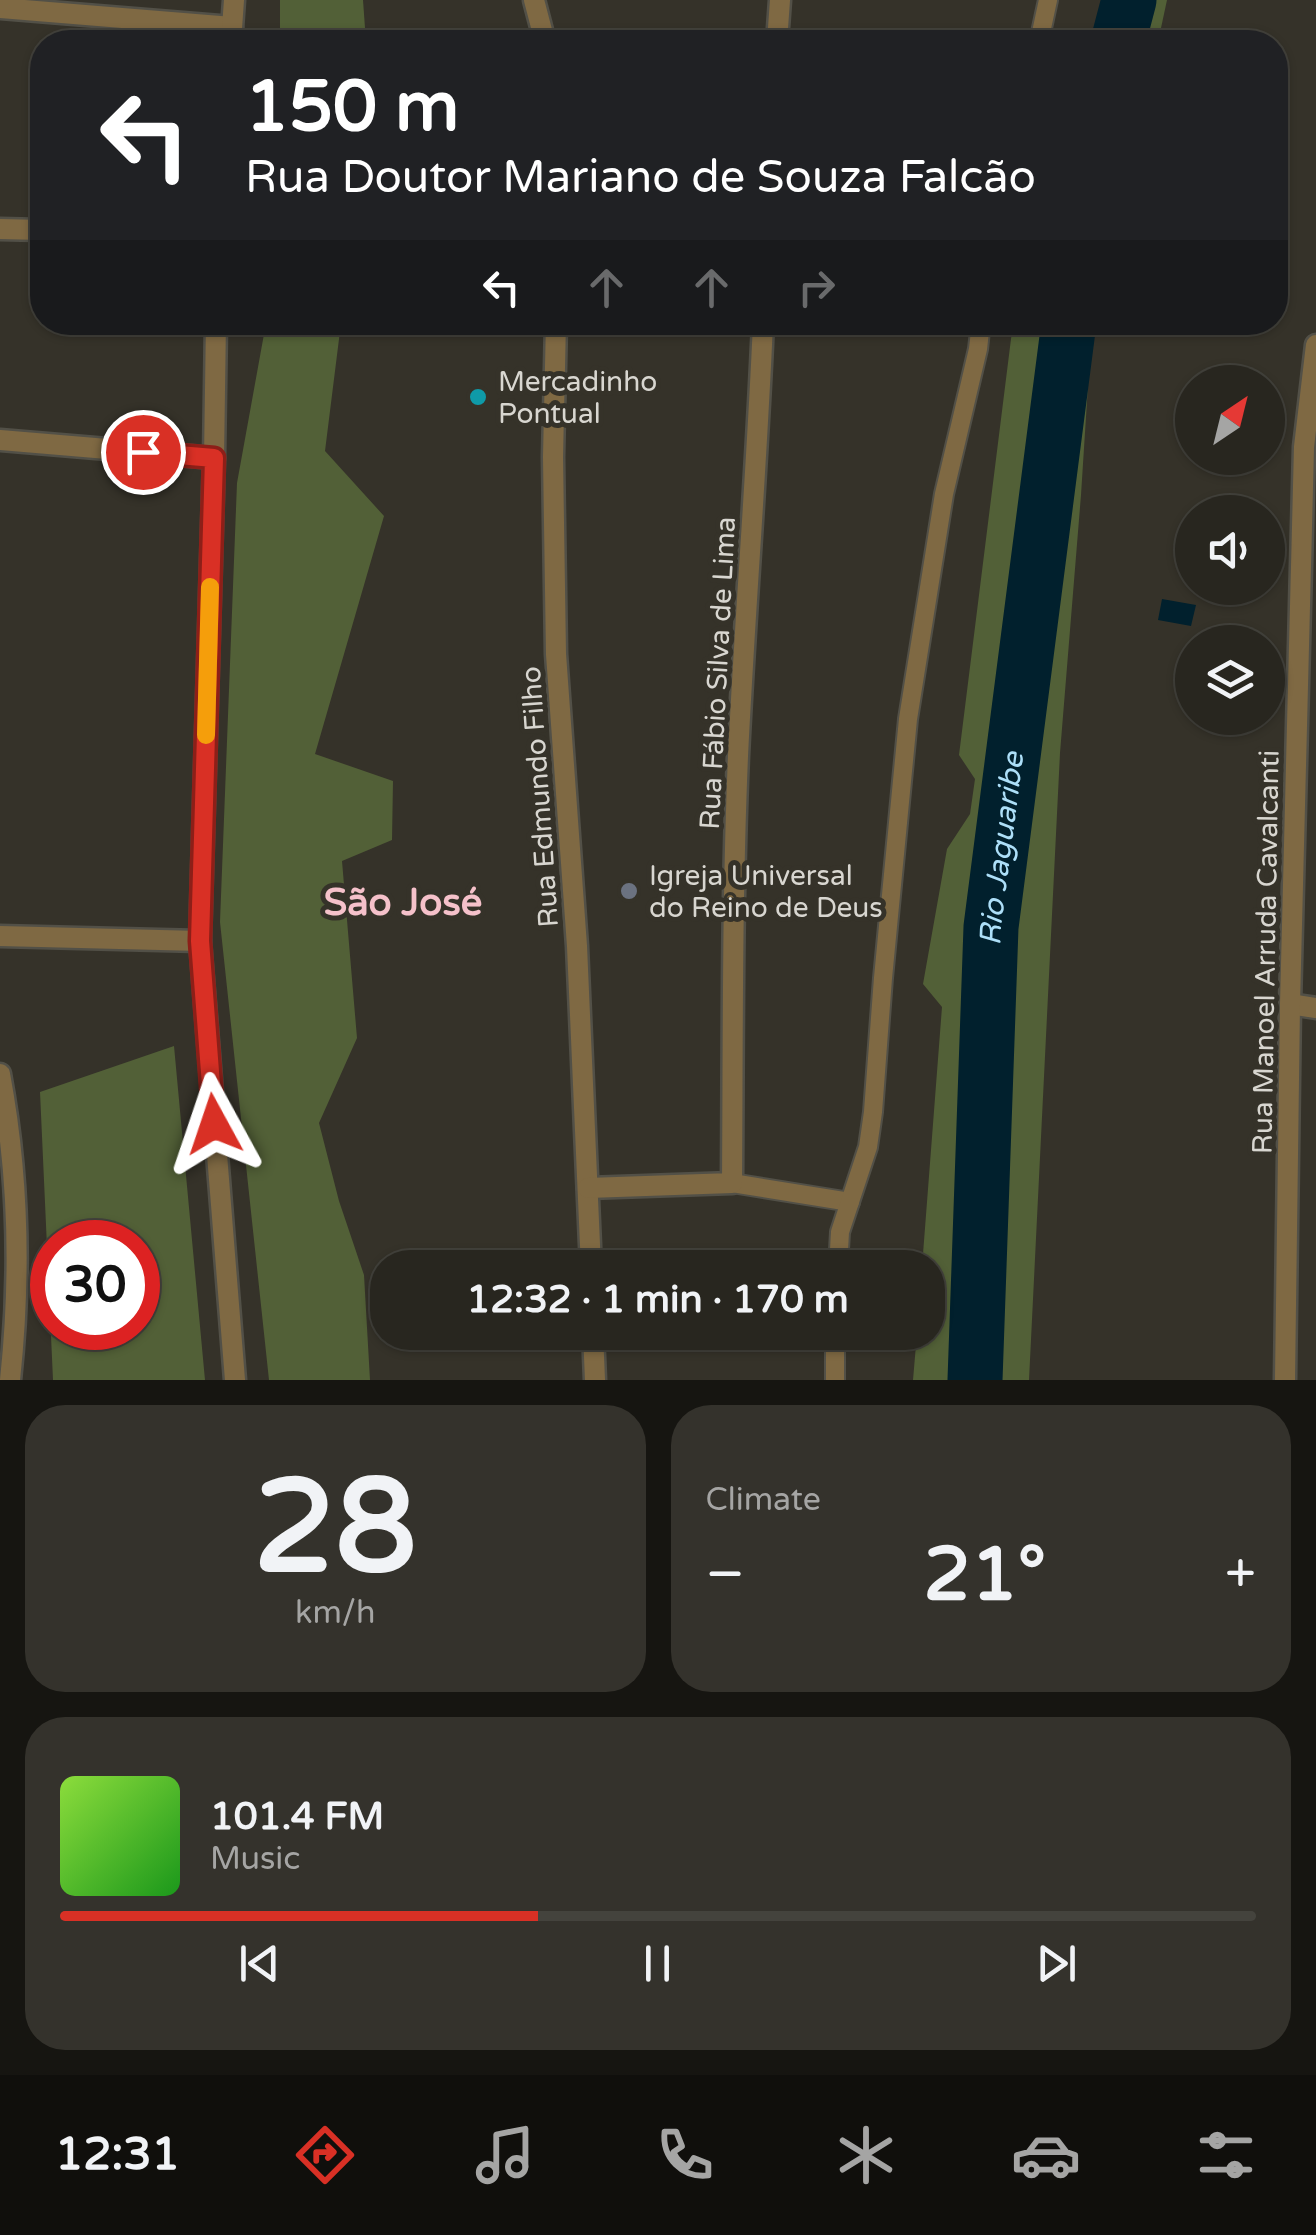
<!DOCTYPE html>
<html lang="en">
<head>
<meta charset="utf-8">
<style>
  :root { --surface:#28261f; --page:#34322c; --text:#f1f3f6; --muted:#a5a5a4; --line:#44433d; --accent:#d93025 }
  body { margin:0; font-family:"Varela Round",sans-serif; background:var(--page); color:var(--text); height:100vh; display:flex; flex-direction:column; font-size:38px; white-space:nowrap }
  * { box-sizing:border-box; margin:0 }
  p { font-size:32px; color:var(--muted) }
  .icon { flex:none; width:55px; height:55px; fill:none; stroke:currentColor; stroke-width:2; stroke-linecap:round; stroke-linejoin:round }
  .map { position:relative; height:1380px; overflow:hidden }
  .details { display:flex; flex-direction:column; gap:25px; padding:25px; background:#161511; flex:1 }
  .details>* { flex:none }
  .top-card { position:absolute; left:30px; top:30px; width:1258px; height:305px; border-radius:40px; box-shadow:0 2px 8px #0004,0 0 0 2px var(--line); background:#202124; color:#fff; overflow:hidden }
  .needle { width:65px; rotate:35deg }
  .controls { position:absolute; left:1175px; top:365px; display:grid; gap:20px }
  .controls a { display:grid; place-items:center; width:110px; height:110px; border-radius:50%; background:var(--surface); box-shadow:0 2px 8px #0004,0 0 0 2px var(--line); font-size:50px }
  .speed { position:absolute; left:30px; top:1220px; display:flex; gap:20px; font-size:50px; font-weight:700; text-align:center }
  .speed>* { display:grid; place-content:center; width:130px; height:130px; border-radius:50%; background:var(--surface); box-shadow:0 2px 8px #0004,0 0 0 2px var(--line); line-height:1 }
  .speed .limit { border:15px solid #d22; background:#fff; color:#111 }
  .pin { position:absolute; display:grid; place-items:center; width:85px; height:85px; color:#fff; margin:-42px; border:5px solid #fff; border-radius:50%; box-shadow:0 2px 10px #0007 }
  .me { position:absolute; width:110px; margin:-55px; rotate:355deg; stroke-linejoin:round; filter:drop-shadow(0 0 8px #0008) }
  .turn { display:flex; align-items:center; gap:35px; height:210px; padding:0 50px; font-size:45px }
  .turn .icon { width:130px; height:130px; stroke-width:2.5 }
  .turn b { display:block; font-size:70px; line-height:85px }
  .lanes { display:flex; align-items:center; height:95px; padding:0 50px; background:#0003; justify-content:center; gap:50px; direction:ltr }
  .lanes .off { opacity:.35 }
  .big { font-size:75px; font-weight:800; line-height:1.1 }
  .details .tile { flex:1; display:flex; flex-direction:column; justify-content:center; gap:15px; min-width:0; padding:0 35px; border-radius:40px; background:var(--page) }
  .details .dial { align-items:center; gap:0 }
  .dial b { font-size:130px; line-height:1 }
  .song { display:flex; align-items:center; gap:30px }
  .cover { width:120px; height:120px; border-radius:15px; background:linear-gradient(135deg,hsl(90 70% 55%),hsl(120 70% 35%)) }
  .played { height:10px; border-radius:5px; background:linear-gradient(90deg,var(--accent) 40%,var(--line) 40%) }
  .keys { display:flex; justify-content:space-around; direction:ltr }
  .heat { display:flex; justify-content:space-between; align-items:center; font-size:55px; direction:ltr }
  .details .tiles { flex:1; display:grid; gap:25px; grid-template-columns:1fr 1fr }
  .tile:last-child { grid-column:span 2 }
  .trip { position:absolute; left:370px; top:1250px; width:575px; height:100px; border-radius:40px; background:var(--surface); box-shadow:0 2px 8px #0004,0 0 0 2px var(--line); font-weight:800; line-height:100px; text-align:center }
  .menu { display:flex; height:160px; justify-content:space-around; align-items:center; background:#100f0c; color:var(--muted) }
  .menu .icon { width:70px; height:70px }
  .menu .selected { color:var(--accent) }
  .menu b { font-size:45px; color:var(--text) }
  .map>svg:first-child { display:block }
</style>
</head>
<body>
<div class="map">
<svg width="1316" height="1380" viewBox="0 0 1316 1380">
  <rect width="100%" height="100%" fill="#353229"/>
  <!-- green -->
  <g fill="#526037" fill-rule="evenodd">
    <path d="M 280,0 L 363,0 L 366,42 L 280,42 Z"/>
    <path d="M 1104,0 L 1167,0 L 1158,42 L 1094,42 Z"/>
    <path d="M 266,323 L 341,323 L 325,451 L 384,516 L 315,754 L 393,781 L 392,840 L 342,861 L 357,1038 L 319,1123 L 339,1201 L 364,1275 L 370,1380 L 269,1380 L 220,922 L 237,483 Z"/>
    <path d="M 1013,323 L 1092,323 L 1081,495 L 1060,753 L 1029,1380 L 913,1380 L 917,1333 L 928,1332 L 928,1268 L 922,1267 L 942,1007 L 923,984 L 947,849 L 970,814 L 975,779 L 959,755 Z"/>
    <path d="M 174,1046 L 205,1380 L 53,1380 L 40,1092 ZM 138,1242 L 138,1328 L 52,1328 L 52,1242 Z"/>
  </g>
  <!-- water -->
  <path fill="#01202d" d="M 1162,599 L 1196,605 L 1191,626 L 1158,620 Z"/>
  <g fill="none" stroke-linecap="round" stroke-linejoin="round">
    <!-- river -->
    <g stroke="#01202d" stroke-width="55">
      <path d="M 1118,42 L 1129,0"/>
      <path id="s1" d="M 975,1380 L 991,927 L 1069,322"/>
    </g>
    <defs>
      <g id="lane">
        <path d="M 1039,42 L 1048,0"/>
        <path d="M 732,1183 L 850,1202"/>
        <path d="M 838,1268 L 840,1232 L 868,1147 L 873,1112 L 883,978 L 908,719 L 944,494 L 978,349 L 981,322"/>
        <path d="M 835,1332 L 835,1380"/>
      </g>
      <g id="street">
        <path d="M 534,0 L 545,42"/>
        <path d="M 0,8 L 232,27"/>
        <path d="M 231,42 L 234,0"/>
        <path d="M 777,42 L 780,0"/>
        <path d="M 0,229 L 42,230"/>
        <path d="M 216,322 L 214,458 L 200,941 L 235,1380"/>
        <path d="M 556,322 L 553,457 L 556,654 L 577,946 L 591,1268"/>
        <path d="M 0,440 L 214,458"/>
        <path d="M 0,936 L 200,941"/>
        <path d="M 1290,1004 L 1316,1008"/>
        <path d="M 0,1074 C 19,1176 21,1277 10,1380"/>
        <path d="M 588,1188 L 732,1183 C 733,1041 732,898 738,756 C 745,611 757,467 763,322"/>
        <path d="M 593,1332 L 595,1380"/>
        <path d="M 1285,1380 L 1290,1004 L 1304,447 L 1316,345"/>
      </g>
    </defs>
    <!-- lane casing -->
    <use href="#lane" stroke="#525047" stroke-width="22"/>
    <!-- street casing -->
    <use href="#street" stroke="#525047" stroke-width="25"/>
    <!-- lane -->
    <use href="#lane" stroke="#7f6943" stroke-width="18"/>
    <!-- street -->
    <use href="#street" stroke="#7f6943" stroke-width="20"/>
  </g>
  <g fill="none" stroke-linecap="round" stroke-linejoin="round">
    <defs>
      <path id="route" d="M 143,452 L 214,458 L 200,941 L 214,1124"/>
    </defs>
    <!-- route casing -->
    <use href="#route" stroke="#8d1f18" stroke-width="25"/>
    <!-- route -->
    <use href="#route" stroke="#d93025" stroke-width="18"/>
    <!-- slow -->
    <path stroke="#f59e0b" stroke-width="18" d="M 206,735 L 210,587"/>
  </g>
  <!-- markers -->
  <circle fill="#0f9aa8" stroke="#353229" stroke-width="4" cx="478" cy="397" r="10"/>
  <circle fill="#6b7280" stroke="#353229" stroke-width="4" cx="629" cy="891" r="10"/>
  <g text-anchor="middle" stroke-width="10" stroke-linejoin="round" paint-order="stroke">
    <!-- poi labels -->
    <g font-size="28" fill="#d8d6d0" stroke="#353229" text-anchor="start">
      <text x="498" y="391">Mercadinho<tspan x="498" dy="32">Pontual</tspan></text>
      <text x="649" y="885">Igreja Universal<tspan x="649" dy="32">do Reino de Deus</tspan></text>
    </g>
    <!-- street labels -->
    <g font-size="28" fill="#d8d6d0" stroke="#353229">
      <text transform="translate(717 673) rotate(-87)" y="10">Rua Fábio Silva de Lima</text>
      <text transform="translate(539 797) rotate(-94)" y="10">Rua Edmundo Filho</text>
      <text transform="translate(1265 952) rotate(-89)" y="10">Rua Manoel Arruda Cavalcanti</text>
    </g>
    <!-- water labels -->
    <g font-size="30" font-style="italic" fill="#addff8" stroke="#353229">
      <text dy="10" stroke="none"><textPath href="#s1" startOffset="532">Rio Jaguaribe</textPath></text>
    </g>
    <!-- district labels -->
    <g font-size="38" font-weight="bold" fill="#f5c1ca" stroke="#353229">
      <text x="403" y="915">São José</text>
    </g>
  </g>
</svg>
<div class="controls">
<a><svg class="needle" viewBox="-14 -14 28 28"><path d="M0-13l5 13h-10z" fill="#e53935"/><path d="M0 13l5-13h-10z" fill="#a5a5a4"/></svg></a>
<a><svg class="icon" aria-label="sound" viewBox="0 0 24 24"><path d="M4 9h4l5-4v14l-5-4H4zM17 9q2 3 0 6"/></svg></a>
<a><svg class="icon" aria-label="layers" viewBox="0 0 24 24"><path d="M12 4l9 5-9 5-9-5zM3 14l9 5 9-5"/></svg></a>
</div>
<div class="speed"><div class="limit">30</div></div>
<div class="pin" style="left:143px;top:452px;background:#d93025"><svg class="icon" aria-label="arrive" viewBox="0 0 24 24"><path d="M6 21V4h12l-3 4 3 4H6"/></svg></div>
<svg class="me" style="left:214px;top:1124px" viewBox="-20 -20 40 40"><path d="M0-17L14 15 0 8-14 15z" fill="#d93025" stroke="#fff" stroke-width="4"/></svg>
<div class="trip">12:32 · 1 min · 170 m</div>
<div class="top-card">
<div class="turn"><svg class="icon" aria-label="left" viewBox="0 0 24 24"><path d="M17 20v-9H6M10 6l-5 5 5 5"/></svg><div><b>150 m</b>Rua Doutor Mariano de Souza Falcão</div></div>
<div class="lanes"><svg class="icon" aria-label="left" viewBox="0 0 24 24"><path d="M17 20v-9H6M10 6l-5 5 5 5"/></svg><svg class="icon off" aria-label="ahead" viewBox="0 0 24 24"><path d="M12 20V5M6 11l6-6 6 6"/></svg><svg class="icon off" aria-label="ahead" viewBox="0 0 24 24"><path d="M12 20V5M6 11l6-6 6 6"/></svg><svg class="icon off" aria-label="right" viewBox="0 0 24 24"><path d="M7 20v-9h11M14 6l5 5-5 5"/></svg></div>
</div>
</div>
<section class="details">
<div class="tiles">
<div class="tile dial"><b>28</b><p>km/h</p></div>
<div class="tile"><p>Climate</p>
<div class="heat"><a>−</a><b class="big">21°</b><a>+</a></div>
</div>
<div class="tile">
<div class="song"><i class="cover"></i><div><b>101.4 FM</b><p>Music</p></div></div>
<div class="played"></div>
<div class="keys"><svg class="icon" aria-label="previous" viewBox="0 0 24 24"><path d="M18 5L8 12l10 7zM5 5v14"/></svg><svg class="icon" aria-label="pause" viewBox="0 0 24 24"><path d="M8 5v14M16 5v14"/></svg><svg class="icon" aria-label="next" viewBox="0 0 24 24"><path d="M6 5l10 7-10 7zM19 5v14"/></svg></div>
</div>
</div>
</section>
<nav class="menu">
<b>12:31</b>
<svg class="icon selected" aria-label="directions" viewBox="0 0 24 24"><path d="M12 3l9 9-9 9-9-9zM9 14v-3h6M13 9l2 2-2 2"/></svg>
<svg class="icon" aria-label="music" viewBox="0 0 24 24"><path d="M9 18V5l10-2v13"/><circle cx="6" cy="18" r="3"/><circle cx="16" cy="16" r="3"/></svg>
<svg class="icon" aria-label="phone" viewBox="0 0 24 24"><path d="M5 4h4l2 5-3 2q2 4 5 5l2-3 5 2v4C11 20 4 13 5 4z"/></svg>
<svg class="icon" aria-label="climate" viewBox="0 0 24 24"><path d="M12 3v18M4 7l16 10M4 17L20 7"/></svg>
<svg class="icon" aria-label="car" viewBox="0 0 24 24"><path d="M5 17H2v-5l4-1 3-4h7l3 4 3 1v5h-3M9 17h6M6 11h13"/><circle cx="7" cy="17" r="2"/><circle cx="17" cy="17" r="2"/></svg>
<svg class="icon" aria-label="filters" viewBox="0 0 24 24"><path d="M4 7h16M4 17h16"/><circle cx="9" cy="7" r="2"/><circle cx="15" cy="17" r="2"/></svg>
</nav>
</body>
</html>
